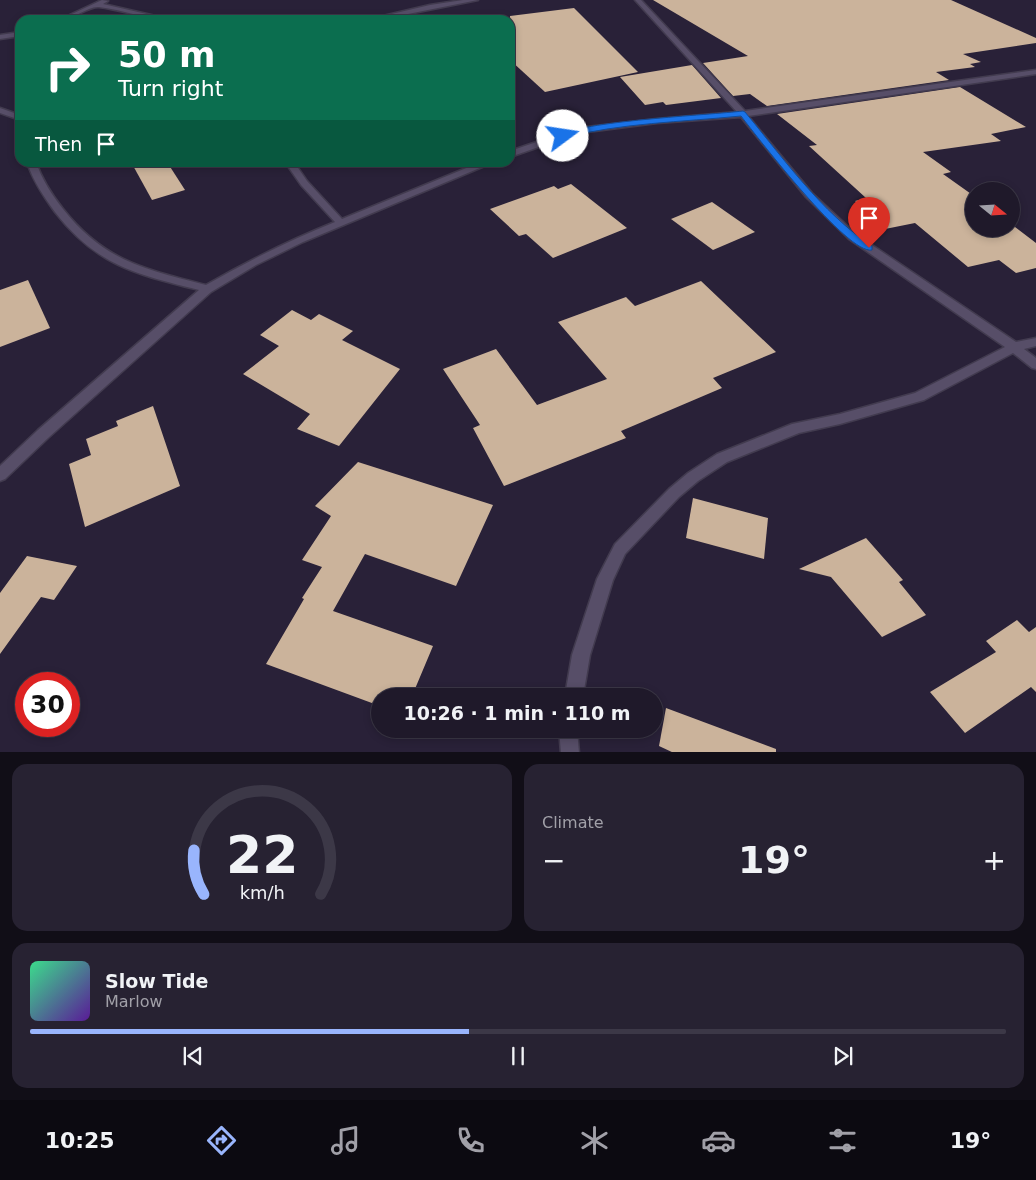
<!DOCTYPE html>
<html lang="en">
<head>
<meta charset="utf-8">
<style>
  :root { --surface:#1f192a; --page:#272232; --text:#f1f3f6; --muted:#a1a0a8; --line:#3c3847; --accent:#99b5fd }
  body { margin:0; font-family:"DejaVu Sans",sans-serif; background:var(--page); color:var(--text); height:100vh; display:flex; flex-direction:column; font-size:19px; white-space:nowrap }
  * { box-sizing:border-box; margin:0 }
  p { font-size:16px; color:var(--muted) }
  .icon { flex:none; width:28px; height:28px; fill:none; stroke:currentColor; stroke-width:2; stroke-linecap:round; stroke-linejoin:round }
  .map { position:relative; height:752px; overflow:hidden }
  .details { display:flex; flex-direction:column; gap:12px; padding:12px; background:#110e17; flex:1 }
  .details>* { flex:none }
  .banner { position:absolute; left:15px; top:15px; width:500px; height:152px; border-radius:15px; box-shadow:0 2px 8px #0003,0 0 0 1px var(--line); background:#0b6e4f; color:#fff; overflow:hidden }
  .needle { width:32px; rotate:108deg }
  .tools { position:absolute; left:965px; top:182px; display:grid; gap:10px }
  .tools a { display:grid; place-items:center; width:55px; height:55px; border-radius:50%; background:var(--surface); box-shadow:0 2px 8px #0003,0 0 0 1px var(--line); font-size:25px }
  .speed { position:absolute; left:15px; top:672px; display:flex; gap:10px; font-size:25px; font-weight:700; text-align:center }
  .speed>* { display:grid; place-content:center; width:65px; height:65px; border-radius:50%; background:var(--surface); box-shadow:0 2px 8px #0003,0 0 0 1px var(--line); line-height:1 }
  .speed .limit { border:8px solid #d22; background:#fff; color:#111 }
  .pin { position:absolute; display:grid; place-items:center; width:42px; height:42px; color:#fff; margin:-51px -21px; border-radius:50% 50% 50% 0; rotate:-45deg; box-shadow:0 0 5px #0007 }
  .pin .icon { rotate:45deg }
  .me { position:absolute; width:55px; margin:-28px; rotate:76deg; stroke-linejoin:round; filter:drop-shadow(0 0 4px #0008) }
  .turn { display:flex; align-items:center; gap:18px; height:105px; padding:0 20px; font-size:22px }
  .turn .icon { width:65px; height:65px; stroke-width:2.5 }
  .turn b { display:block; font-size:35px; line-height:42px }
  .then { display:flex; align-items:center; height:48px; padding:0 20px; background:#0003; gap:10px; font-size:19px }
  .big { font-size:38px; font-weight:700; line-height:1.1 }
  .details .card { flex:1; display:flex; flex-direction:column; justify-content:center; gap:8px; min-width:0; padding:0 18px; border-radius:15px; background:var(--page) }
  .details .dial { align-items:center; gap:0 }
  .dial svg { height:130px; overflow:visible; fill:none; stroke:var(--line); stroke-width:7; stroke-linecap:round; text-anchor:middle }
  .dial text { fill:var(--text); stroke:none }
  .song { display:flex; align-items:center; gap:15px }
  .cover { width:60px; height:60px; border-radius:8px; background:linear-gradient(135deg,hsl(150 70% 55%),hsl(270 70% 35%)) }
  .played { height:5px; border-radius:2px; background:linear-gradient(90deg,var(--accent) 45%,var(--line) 45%) }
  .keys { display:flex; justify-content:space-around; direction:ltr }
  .heat { display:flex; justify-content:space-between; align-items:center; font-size:28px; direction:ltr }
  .details .tiles { flex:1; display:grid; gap:12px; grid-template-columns:1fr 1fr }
  .card:last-child { grid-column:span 2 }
  .trip { position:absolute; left:371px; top:688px; width:292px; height:50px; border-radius:25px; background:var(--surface); box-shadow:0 2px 8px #0003,0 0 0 1px var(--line); font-weight:700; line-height:50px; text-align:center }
  .tabs { display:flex; height:80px; justify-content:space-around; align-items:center; background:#0c0a11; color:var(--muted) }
  .tabs .icon { width:35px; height:35px }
  .tabs .current { color:var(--accent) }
  .tabs b { font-size:22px; color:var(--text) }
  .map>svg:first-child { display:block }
</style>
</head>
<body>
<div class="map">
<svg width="1036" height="753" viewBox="0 0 1036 753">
  <rect width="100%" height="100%" fill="#292138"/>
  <!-- building -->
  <g fill="#cbb39b">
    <path d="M 653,0 L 951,0 L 1036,38 L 1036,43 L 963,54 L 981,62 L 970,64 L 975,67 L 936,72 L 949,80 L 767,106 L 750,94 L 733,96 L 703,63 L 748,56 Z"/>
    <path d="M 574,8 L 638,72 L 545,92 L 510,60 L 510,16 Z"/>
    <path d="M 692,65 L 721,98 L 666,105 L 663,102 L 645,105 L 620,77 Z"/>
    <path d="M 960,87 L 1026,127 L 991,134 L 1001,141 L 923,152 L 951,172 L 943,174 L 974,196 L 974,229 L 1011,229 L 1011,224 L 1036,243 L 1036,268 L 1016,273 L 999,260 L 968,267 L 915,223 L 885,229 L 855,201 L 866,198 L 809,146 L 817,145 L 777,114 Z"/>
    <path d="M 131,162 L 167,162 L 185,190 L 152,200 Z"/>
    <path d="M 571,184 L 627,228 L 553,258 L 526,234 L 519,236 L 490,209 L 554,186 L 558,189 Z"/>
    <path d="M 712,202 L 755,232 L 713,250 L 671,219 Z"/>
    <path d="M 28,280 L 50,328 L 0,347 L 0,290 Z"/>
    <path d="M 701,281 L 776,352 L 713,378 L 722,388 L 621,431 L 626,438 L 504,486 L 473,428 L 480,425 L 443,369 L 496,349 L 537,405 L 607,379 L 558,322 L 626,297 L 635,306 Z"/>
    <path d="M 292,310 L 311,320 L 319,314 L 353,331 L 342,340 L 400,369 L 339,446 L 297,429 L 310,414 L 243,374 L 279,346 L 260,335 Z"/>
    <path d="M 153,406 L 180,486 L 85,527 L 69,464 L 91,455 L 86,439 L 118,426 L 116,421 Z"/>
    <path d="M 358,462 L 493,505 L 456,586 L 365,554 L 333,611 L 433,646 L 412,696 L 380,696 L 380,706 L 266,664 L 304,599 L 302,598 L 322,567 L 302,560 L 331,516 L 315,506 Z"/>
    <path d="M 693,498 L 768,518 L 764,559 L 686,538 Z"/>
    <path d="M 866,538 L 903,580 L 899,582 L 926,615 L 882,637 L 831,577 L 799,569 Z"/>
    <path d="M 27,556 L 77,566 L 54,600 L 41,597 L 0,654 L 0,593 Z"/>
    <path d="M 1017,620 L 1029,632 L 1036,627 L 1036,692 L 1031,687 L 965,733 L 930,692 L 996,652 L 986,641 Z"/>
    <path d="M 666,708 L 776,749 L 776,753 L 674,753 L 659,746 Z"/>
  </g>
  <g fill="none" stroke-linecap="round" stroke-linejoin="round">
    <defs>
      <g id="minor">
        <path d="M 102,0 L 108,1 L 103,4 L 173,20 C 148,20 124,10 99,7 C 88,6 73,20 59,20 Z"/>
        <path d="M 463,0 L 478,0 L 378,20 L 366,20 L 430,5 Z"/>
        <path d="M 635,0 L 641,0 L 745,111 L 1036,70 L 1036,74 L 748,116 L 812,193 L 857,235 L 1016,342 L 1036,338 L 1036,346 L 1024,349 L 1036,358 L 1036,369 L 1032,368 L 1013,353 L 924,400 L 840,424 L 799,433 L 727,462 L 698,481 L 679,497 L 625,554 L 613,580 L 590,655 L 583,696 L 565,696 L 572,655 L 597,579 L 615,544 L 669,489 L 688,473 L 717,454 L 792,424 L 840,414 L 915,393 L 1005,347 L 849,239 L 806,197 L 741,117 L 657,123 L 579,133 L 510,157 L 510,151 L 578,128 L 657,119 L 737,112 Z"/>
        <path d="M 20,32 L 20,36 L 0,39 L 0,35 Z"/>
        <path d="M 0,108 L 20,115 L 20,120 L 0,113 Z"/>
        <path d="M 27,162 L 36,162 C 42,180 52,195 63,209 C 104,261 144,269 206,285 C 248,261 290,240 335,222 L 301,185 L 285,162 L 294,162 L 307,181 L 342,219 L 481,162 L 494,162 L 303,242 L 256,265 L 211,292 L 48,438 L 5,479 L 0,481 L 0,466 L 38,430 L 199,290 C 136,274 97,266 55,212 C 44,197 33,181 27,162 Z"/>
        <path d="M 559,729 L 577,729 L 579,753 L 561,753 Z"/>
      </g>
    </defs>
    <!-- minor casing -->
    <use href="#minor" stroke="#423b4f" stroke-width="3"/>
    <!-- minor -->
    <use href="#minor" fill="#574e68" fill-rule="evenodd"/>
  </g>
  <!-- route -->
  <path fill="#1a73e8" stroke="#114b97" d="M 743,111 L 745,112 C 784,159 821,212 872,246 L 872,250 C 848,255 758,138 741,116 C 682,122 620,123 563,138 L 559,136 C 579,121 710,115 743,111 Z"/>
</svg>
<div class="tools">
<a><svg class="needle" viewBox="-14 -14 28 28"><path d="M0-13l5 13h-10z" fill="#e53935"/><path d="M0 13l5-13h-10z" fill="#a1a0a8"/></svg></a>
</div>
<div class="speed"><div class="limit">30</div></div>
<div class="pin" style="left:869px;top:248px;background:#d93025"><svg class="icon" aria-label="arrive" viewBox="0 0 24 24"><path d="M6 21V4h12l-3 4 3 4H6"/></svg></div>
<svg class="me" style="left:563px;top:136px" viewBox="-20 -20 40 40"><circle r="19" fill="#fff"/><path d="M0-13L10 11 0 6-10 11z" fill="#1a73e8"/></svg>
<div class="trip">10:26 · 1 min · 110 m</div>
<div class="banner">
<div class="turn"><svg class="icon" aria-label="right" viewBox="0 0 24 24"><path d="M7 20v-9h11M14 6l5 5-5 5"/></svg><div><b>50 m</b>Turn right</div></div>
<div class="then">Then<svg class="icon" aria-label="arrive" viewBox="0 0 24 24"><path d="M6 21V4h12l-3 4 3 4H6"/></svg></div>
</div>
</div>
<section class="details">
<div class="tiles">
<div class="card dial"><svg viewBox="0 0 100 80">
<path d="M14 69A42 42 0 1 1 86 69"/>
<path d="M14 69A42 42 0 0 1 8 42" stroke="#99b5fd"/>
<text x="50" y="56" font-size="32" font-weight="700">22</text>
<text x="50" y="72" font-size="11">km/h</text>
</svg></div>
<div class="card"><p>Climate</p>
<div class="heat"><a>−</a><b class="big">19°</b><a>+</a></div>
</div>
<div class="card">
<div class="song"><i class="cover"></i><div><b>Slow Tide</b><p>Marlow</p></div></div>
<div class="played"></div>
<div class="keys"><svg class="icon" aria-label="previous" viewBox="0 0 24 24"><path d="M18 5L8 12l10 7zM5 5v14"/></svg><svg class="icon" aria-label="pause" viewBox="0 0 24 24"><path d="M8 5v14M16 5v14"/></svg><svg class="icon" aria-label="next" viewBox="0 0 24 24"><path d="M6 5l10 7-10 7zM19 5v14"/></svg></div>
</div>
</div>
</section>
<nav class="tabs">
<b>10:25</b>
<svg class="icon current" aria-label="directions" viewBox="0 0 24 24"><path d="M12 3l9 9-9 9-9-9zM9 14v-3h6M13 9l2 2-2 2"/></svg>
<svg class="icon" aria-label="music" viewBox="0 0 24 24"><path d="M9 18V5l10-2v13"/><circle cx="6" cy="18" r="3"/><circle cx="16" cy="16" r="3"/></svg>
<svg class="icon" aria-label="phone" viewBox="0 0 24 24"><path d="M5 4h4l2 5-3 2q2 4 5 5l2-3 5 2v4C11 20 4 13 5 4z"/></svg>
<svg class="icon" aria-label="climate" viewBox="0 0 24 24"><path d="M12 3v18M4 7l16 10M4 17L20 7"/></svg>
<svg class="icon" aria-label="car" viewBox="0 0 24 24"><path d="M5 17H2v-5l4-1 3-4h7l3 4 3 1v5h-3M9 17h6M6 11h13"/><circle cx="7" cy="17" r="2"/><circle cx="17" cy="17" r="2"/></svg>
<svg class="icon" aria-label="filters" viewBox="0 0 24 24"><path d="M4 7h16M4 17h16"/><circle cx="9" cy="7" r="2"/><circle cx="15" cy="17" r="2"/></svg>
<b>19°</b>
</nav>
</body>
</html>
